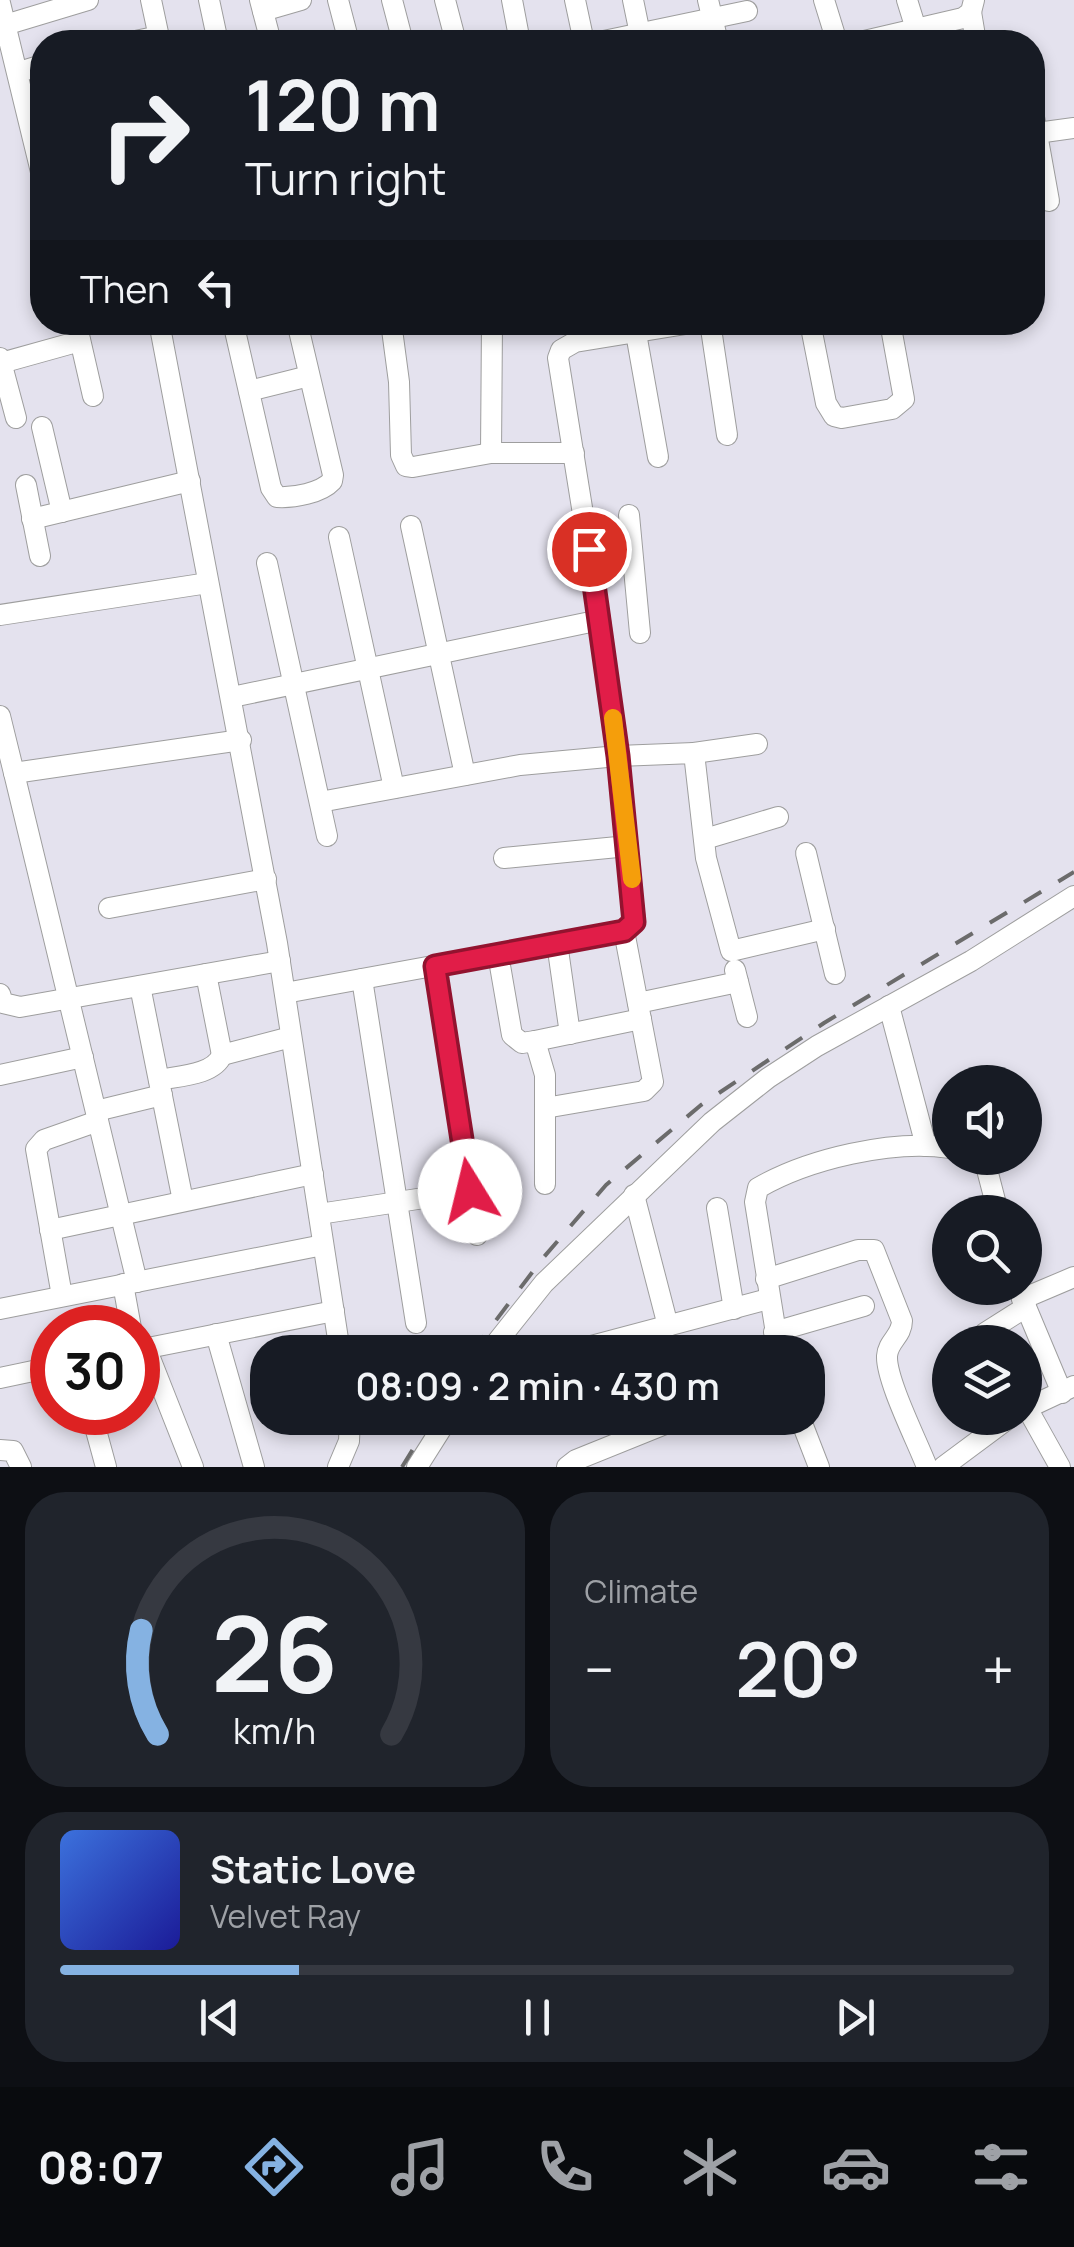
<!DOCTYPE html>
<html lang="en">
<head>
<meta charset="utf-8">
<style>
  :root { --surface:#171b24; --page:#20242c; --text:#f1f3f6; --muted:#9ea1a6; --line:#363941; --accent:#85b2e2 }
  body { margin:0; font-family:Manrope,sans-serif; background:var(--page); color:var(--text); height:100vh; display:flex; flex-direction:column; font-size:38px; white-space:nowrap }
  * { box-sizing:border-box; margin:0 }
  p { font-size:32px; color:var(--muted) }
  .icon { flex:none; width:55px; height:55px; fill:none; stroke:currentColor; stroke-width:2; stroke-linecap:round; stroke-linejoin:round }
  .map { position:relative; height:1467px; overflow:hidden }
  .side { display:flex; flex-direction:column; gap:25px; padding:25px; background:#0d0f14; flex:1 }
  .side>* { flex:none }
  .guide { position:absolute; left:30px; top:30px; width:1015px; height:305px; border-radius:40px; box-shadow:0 5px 15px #0003; background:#171b24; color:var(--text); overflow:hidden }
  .fabs { position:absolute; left:932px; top:1065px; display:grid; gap:20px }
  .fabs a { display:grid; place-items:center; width:110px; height:110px; border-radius:50%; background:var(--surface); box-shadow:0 5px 15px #0003; font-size:50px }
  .speed { position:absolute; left:30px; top:1305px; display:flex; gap:20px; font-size:50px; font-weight:700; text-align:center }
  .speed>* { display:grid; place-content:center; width:130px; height:130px; border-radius:50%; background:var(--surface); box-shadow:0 5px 15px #0003; line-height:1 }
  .speed .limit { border:15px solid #d22; background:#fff; color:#111 }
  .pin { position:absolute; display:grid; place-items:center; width:85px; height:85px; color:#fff; margin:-42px; border:5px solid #fff; border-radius:50%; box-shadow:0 2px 10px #0007 }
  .me { position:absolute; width:110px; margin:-55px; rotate:351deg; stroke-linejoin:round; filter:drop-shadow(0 0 8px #0008) }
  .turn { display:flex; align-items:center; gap:35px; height:210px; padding:0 50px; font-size:45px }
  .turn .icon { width:130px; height:130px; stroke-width:2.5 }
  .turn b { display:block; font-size:70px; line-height:85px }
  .then { display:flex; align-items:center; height:95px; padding:0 50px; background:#0003; gap:20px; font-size:38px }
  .big { font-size:75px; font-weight:600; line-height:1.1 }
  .side .widget { flex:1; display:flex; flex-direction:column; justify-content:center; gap:15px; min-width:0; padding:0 35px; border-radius:40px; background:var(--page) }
  .side .dial { align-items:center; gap:0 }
  .dial svg { height:260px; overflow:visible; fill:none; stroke:var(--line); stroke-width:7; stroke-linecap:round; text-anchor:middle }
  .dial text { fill:var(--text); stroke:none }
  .song { display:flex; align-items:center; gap:30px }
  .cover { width:120px; height:120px; border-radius:15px; background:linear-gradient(135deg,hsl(220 70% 55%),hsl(240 70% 35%)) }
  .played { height:10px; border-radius:5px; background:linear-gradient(90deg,var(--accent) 25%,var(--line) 25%) }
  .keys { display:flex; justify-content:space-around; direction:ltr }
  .heat { display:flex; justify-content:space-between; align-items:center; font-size:55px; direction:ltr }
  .side .tiles { flex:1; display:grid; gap:25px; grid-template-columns:1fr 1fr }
  .widget:last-child { grid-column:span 2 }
  .trip { position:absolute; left:250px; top:1335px; width:575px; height:100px; border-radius:40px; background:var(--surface); box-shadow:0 5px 15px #0003; font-weight:600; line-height:100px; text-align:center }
  .tabs { display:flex; height:160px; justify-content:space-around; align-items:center; background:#090b0e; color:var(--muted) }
  .tabs .icon { width:70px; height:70px }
  .tabs .current { color:var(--accent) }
  .tabs b { font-size:45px; color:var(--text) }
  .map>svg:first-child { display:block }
</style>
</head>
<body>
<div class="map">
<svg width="1074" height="1467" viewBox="0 0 1074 1467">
  <rect width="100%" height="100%" fill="#e4e2ee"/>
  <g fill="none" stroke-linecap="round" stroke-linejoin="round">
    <defs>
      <g id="minor">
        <path d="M 151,0 L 160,42"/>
        <path d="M 209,0 L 218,42"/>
        <path d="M 260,0 L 271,42"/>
        <path d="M 338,0 L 349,42"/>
        <path d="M 392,0 L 403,42"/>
        <path d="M 445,0 L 456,42"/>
        <path d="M 512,0 L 520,42"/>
        <path d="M 575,0 L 584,42"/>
        <path d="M 633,0 L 640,34"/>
        <path d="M 708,0 L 718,42"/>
        <path d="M 824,0 L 837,42"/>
        <path d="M 907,0 L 916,29"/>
        <path d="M 0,3 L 42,176"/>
        <path d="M 263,11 L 301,0"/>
        <path d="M 971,12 L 976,42"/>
        <path d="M 5,25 L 88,0"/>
        <path d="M 131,42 L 159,36"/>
        <path d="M 599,42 L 747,11"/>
        <path d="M 860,42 L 963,18 L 971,12 L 974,0"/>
        <path d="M 19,72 L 42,65"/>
        <path d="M 1032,106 L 1049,201"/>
        <path d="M 1037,133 L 1074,128"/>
        <path d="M 76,322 L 93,396"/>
        <path d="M 159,322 L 277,943 L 340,1352"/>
        <path d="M 233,322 L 271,488 L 277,497 C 294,498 321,493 332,481 L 333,475 L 297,322"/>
        <path d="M 391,322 L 399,382 L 401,455 L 406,466 L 413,467 L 491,453 L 492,322"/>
        <path d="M 634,322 L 658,457"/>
        <path d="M 710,322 L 727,435"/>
        <path d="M 810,322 L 826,403 L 834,416 L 842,418 L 892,409 L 904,399 L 890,322"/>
        <path d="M 0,358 L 16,418"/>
        <path d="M 1,363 L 80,341"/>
        <path d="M 249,391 L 309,376"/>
        <path d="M 42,427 L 62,512"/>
        <path d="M 491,453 L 574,453"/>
        <path d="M 26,485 L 40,556"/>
        <path d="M 629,515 L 640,633"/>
        <path d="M 32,519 L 190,481"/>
        <path d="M 411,526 L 465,775"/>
        <path d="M 339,537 L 394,788"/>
        <path d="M 267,563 L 327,836"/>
        <path d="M 0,615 L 208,583"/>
        <path d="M 600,620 L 618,756 L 694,753 L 706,858 L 731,951 L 825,929"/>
        <path d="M 232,697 L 600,620 L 558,358 L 561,350 L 575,342 L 698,322"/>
        <path d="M 0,716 L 14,773 L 241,740"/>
        <path d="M 694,753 L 757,744"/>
        <path d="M 14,773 L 137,1282"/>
        <path d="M 705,839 L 778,817"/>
        <path d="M 806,853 L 835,974"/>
        <path d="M 504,858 L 628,846"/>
        <path d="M 109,908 L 266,879"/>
        <path d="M 557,943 L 570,1034"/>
        <path d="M 498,954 L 512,1035 L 522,1043 L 535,1041 L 545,1075 L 545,1184"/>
        <path d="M 435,966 L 477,1235"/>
        <path d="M 735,970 L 747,1017"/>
        <path d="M 206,974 L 222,1055 L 291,1037"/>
        <path d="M 362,979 L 416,1323"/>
        <path d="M 140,986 L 183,1201"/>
        <path d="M 285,993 L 624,931 L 635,922 L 618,756 L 520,765 L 320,802"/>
        <path d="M 0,994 L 3,1003 L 20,1007 L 280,961"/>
        <path d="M 638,1003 L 738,982"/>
        <path d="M 889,1006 L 926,1146"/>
        <path d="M 535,1041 L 641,1019"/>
        <path d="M 0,1075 L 83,1057"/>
        <path d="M 159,1080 C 179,1076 214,1075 222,1055"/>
        <path d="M 545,1108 L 644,1091 L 653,1082 L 624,931"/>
        <path d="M 96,1111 L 162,1095"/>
        <path d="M 984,1158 L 998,1212"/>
        <path d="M 634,1195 L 668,1326"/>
        <path d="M 717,1208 L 734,1309"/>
        <path d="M 319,1214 L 470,1191"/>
        <path d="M 50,1230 L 313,1174"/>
        <path d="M 766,1279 L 858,1250 L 874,1250 L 902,1321 C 902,1336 888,1341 887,1356 C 886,1380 917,1441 927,1467"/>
        <path d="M 123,1284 L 131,1328"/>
        <path d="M 1018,1288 L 1062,1393"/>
        <path d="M 62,1296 L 36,1149 L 44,1140 L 98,1121"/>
        <path d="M 1022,1299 L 1074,1277"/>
        <path d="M 0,1309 L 323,1245"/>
        <path d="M 774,1332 L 864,1306"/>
        <path d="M 985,1333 L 1026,1307"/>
        <path d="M 216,1334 L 254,1467"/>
        <path d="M 146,1348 L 193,1467"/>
        <path d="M 138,1350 L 334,1311"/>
        <path d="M 489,1352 L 544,1283 L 712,1122 L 768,1078 L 817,1046 L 971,961 L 1074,896"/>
        <path d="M 569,1352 L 768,1299"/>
        <path d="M 779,1352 L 755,1202 L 758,1188 C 808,1159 893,1139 950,1148"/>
        <path d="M 0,1378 L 52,1367"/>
        <path d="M 1027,1408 L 1060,1467"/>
        <path d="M 1025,1409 L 1074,1386"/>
        <path d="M 91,1412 L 106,1467"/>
        <path d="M 472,1418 L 491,1422 L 521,1418"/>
        <path d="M 800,1418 L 819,1467"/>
        <path d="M 0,1450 L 13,1451 L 21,1467"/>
        <path d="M 338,1467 L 349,1441 L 350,1418"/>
        <path d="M 417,1467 L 448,1418"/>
        <path d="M 567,1467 L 576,1460 L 680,1418"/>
        <path d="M 943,1467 L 1009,1418"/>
      </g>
    </defs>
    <!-- minor casing -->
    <use href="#minor" stroke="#9e9e9e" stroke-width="22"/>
    <!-- minor -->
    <use href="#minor" stroke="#fff" stroke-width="20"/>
    <!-- rail -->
    <g stroke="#6b6b6b" stroke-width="4" stroke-dasharray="20 20" stroke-linecap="butt">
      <path d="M 472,1352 L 543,1258 L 606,1185 L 701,1105 L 824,1023 L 1074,872"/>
      <path d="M 402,1467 L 432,1418"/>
    </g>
  </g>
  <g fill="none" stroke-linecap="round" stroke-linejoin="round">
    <defs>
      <path id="route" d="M 470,1191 L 435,966 L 624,931 L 634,922 L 618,756 L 589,549"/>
    </defs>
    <!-- route casing -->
    <use href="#route" stroke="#92132f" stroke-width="25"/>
    <!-- route -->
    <use href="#route" stroke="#e11d48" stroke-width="18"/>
    <!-- slow -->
    <path stroke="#f59e0b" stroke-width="18" d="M 613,718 L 632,879"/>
  </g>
</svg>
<div class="fabs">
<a><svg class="icon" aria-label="sound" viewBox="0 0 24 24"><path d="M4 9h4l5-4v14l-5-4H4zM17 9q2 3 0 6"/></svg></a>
<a><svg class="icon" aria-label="search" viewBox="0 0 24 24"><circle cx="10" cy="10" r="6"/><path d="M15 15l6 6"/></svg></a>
<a><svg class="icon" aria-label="layers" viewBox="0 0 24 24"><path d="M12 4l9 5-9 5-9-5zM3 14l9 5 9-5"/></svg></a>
</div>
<div class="speed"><div class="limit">30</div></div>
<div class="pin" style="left:589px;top:549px;background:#d93025"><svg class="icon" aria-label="arrive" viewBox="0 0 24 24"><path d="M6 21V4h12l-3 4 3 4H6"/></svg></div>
<svg class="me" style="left:470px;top:1191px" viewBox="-20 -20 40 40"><circle r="19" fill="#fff"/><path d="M0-13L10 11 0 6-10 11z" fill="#e11d48"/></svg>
<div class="trip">08:09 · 2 min · 430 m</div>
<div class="guide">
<div class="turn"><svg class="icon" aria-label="right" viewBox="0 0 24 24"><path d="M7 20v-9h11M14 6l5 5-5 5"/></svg><div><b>120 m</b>Turn right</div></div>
<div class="then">Then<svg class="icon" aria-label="left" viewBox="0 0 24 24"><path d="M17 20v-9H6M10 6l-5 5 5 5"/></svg></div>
</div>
</div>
<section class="side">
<div class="tiles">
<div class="widget dial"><svg viewBox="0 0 100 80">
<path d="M14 69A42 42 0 1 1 86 69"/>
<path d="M14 69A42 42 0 0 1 9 37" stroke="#85b2e2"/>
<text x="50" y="56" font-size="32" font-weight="700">26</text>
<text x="50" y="72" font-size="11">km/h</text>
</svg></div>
<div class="widget"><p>Climate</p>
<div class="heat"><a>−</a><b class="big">20°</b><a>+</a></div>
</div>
<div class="widget">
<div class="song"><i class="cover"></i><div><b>Static Love</b><p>Velvet Ray</p></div></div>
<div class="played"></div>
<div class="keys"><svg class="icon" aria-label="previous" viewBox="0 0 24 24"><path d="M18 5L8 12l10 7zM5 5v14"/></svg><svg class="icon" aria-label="pause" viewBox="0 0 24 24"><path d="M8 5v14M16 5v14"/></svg><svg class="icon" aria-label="next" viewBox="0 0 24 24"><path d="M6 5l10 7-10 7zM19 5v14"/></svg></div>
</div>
</div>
</section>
<nav class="tabs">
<b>08:07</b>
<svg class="icon current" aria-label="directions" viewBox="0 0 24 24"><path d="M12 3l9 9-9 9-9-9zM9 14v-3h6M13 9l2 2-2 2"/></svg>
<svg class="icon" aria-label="music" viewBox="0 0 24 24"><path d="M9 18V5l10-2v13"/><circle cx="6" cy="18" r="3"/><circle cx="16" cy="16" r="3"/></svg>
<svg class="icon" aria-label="phone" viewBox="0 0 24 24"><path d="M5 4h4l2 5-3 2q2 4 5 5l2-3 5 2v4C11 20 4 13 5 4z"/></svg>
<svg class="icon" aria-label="climate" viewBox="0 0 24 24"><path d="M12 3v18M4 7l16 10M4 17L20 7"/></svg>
<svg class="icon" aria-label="car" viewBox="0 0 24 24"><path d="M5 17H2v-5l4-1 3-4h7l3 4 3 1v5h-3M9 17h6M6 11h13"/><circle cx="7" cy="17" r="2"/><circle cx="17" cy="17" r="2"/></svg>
<svg class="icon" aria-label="filters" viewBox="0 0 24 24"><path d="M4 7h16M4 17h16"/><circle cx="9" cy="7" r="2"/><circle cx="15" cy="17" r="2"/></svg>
</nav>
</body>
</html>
